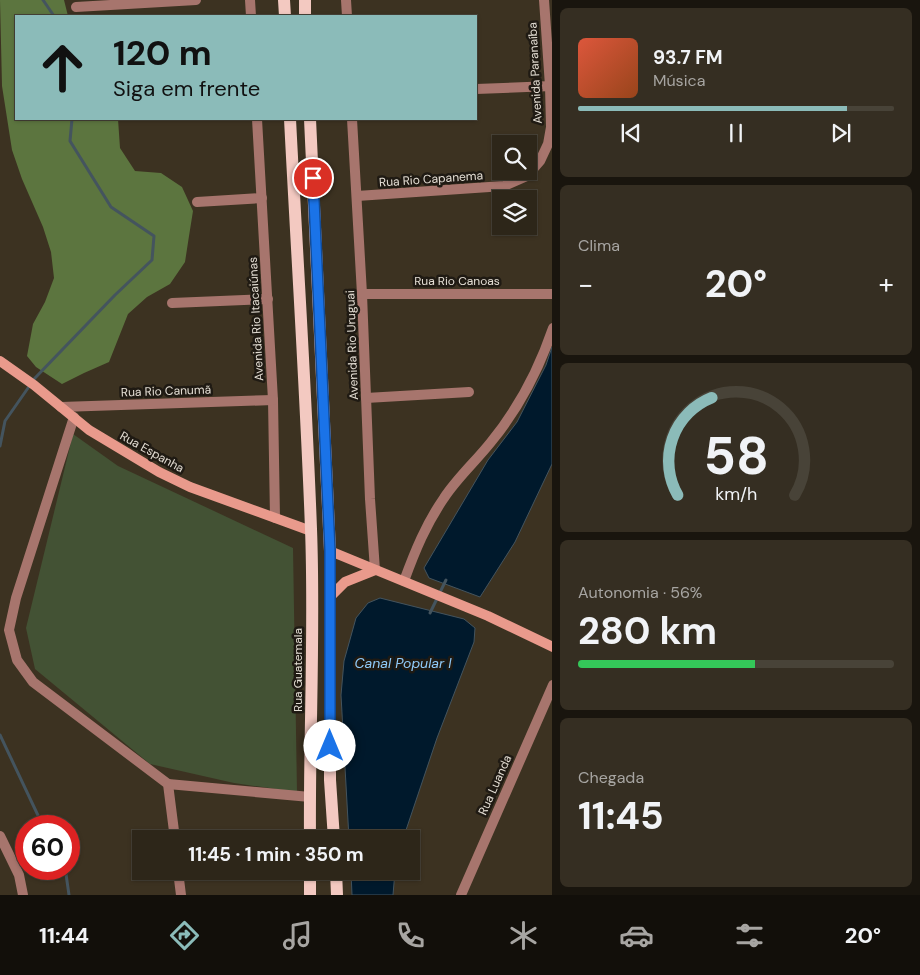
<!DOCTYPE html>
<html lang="pt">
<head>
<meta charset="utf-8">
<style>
  :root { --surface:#2d2619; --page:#352e22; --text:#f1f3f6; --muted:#a7a5a2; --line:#484338; --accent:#8bbbb9 }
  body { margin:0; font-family:"DM Sans",sans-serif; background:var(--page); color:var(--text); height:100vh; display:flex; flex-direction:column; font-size:19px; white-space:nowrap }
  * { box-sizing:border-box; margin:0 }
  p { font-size:16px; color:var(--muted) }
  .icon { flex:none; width:28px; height:28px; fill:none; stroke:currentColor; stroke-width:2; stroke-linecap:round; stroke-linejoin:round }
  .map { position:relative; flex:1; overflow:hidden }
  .side { display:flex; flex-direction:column; gap:8px; padding:8px; background:#19150e; width:368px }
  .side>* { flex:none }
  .hud { position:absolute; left:15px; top:15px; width:462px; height:105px; border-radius:0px; box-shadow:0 1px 4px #0004,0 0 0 1px var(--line); background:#8bbbb9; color:#111; overflow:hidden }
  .fabs { position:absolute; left:492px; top:135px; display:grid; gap:10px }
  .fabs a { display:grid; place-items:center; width:45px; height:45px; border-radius:0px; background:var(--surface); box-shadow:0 1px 4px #0004,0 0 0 1px var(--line); font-size:25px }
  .speed { position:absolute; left:15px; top:815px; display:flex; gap:10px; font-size:25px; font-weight:700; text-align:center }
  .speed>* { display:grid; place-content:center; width:65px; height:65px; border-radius:50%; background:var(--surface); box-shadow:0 1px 4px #0004,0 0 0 1px var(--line); line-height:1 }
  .speed .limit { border:8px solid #d22; background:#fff; color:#111 }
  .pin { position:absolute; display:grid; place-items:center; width:42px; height:42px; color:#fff; margin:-21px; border:2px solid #fff; border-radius:50%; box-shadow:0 1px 5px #0007 }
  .me { position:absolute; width:55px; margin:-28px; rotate:0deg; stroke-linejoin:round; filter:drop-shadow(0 0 4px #0008) }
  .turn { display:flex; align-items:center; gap:18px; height:105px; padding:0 15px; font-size:22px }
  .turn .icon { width:65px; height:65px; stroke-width:2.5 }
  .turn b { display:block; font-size:35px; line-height:42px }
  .big { font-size:38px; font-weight:700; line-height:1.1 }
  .side .widget { flex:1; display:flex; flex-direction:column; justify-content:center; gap:8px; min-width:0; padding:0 18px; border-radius:8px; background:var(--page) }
  .side .dial { align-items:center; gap:0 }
  .dial svg { height:130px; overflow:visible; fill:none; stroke:var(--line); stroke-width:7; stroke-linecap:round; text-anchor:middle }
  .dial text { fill:var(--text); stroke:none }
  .song { display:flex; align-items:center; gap:15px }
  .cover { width:60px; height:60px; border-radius:8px; background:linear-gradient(135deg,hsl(10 70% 55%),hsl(20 70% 35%)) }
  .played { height:5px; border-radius:2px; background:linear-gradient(90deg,var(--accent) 85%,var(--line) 85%) }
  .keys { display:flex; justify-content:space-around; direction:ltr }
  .heat { display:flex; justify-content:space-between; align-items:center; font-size:28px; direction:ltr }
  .charge { height:8px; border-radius:4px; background:linear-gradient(90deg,#34c759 56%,var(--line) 0) }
  .trip { position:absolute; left:132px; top:830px; width:288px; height:50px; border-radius:0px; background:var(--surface); box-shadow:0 1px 4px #0004,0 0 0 1px var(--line); font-weight:700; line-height:50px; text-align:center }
  .tab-bar { display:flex; height:80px; justify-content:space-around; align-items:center; background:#120f0a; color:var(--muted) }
  .tab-bar .icon { width:35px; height:35px }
  .tab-bar .selected { color:var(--accent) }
  .tab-bar b { font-size:22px; color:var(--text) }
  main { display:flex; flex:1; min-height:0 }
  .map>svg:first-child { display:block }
</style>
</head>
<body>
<main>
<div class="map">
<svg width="553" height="895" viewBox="0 0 553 895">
  <rect width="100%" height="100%" fill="#3c3221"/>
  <!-- green -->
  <path fill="#435234" d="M 73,434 L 118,466 L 293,548 L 297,792 L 234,783 L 150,764 L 35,669 L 26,628 Z"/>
  <!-- forest -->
  <path fill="#5c753f" d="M 0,0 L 64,0 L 68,16 L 16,16 L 16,119 L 118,119 L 120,148 L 135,171 L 161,173 L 182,187 L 193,211 L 189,236 L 185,262 L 170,284 L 147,297 L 128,314 L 109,362 L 84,373 L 62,384 L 36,367 L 27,356 L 33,324 L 45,302 L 54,278 L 51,252 L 43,227 L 22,179 L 12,150 L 2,86 Z"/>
  <!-- water -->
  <g fill="#00192c" stroke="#44545e">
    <path d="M 552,347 L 552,464 L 515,542 L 480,597 L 429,578 L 424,568 L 488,460 L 517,422 L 546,365 Z"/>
    <path d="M 380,598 L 464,619 L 475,628 L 474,642 L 437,738 L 403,839 L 349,839 L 341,695 L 344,661 L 356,618 L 368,603 Z"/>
    <path d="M 351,871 L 395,871 L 393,895 L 352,895 Z"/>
  </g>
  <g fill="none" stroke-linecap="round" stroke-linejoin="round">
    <!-- stream -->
    <g stroke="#44545e" stroke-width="3">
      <path d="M 43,0 L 54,16"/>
      <path d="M 0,446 L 5,421 L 35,378 L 115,295 L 152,260 L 154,236 L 111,207 L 70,141 L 72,119"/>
      <path d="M 430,613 L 446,580"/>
      <path d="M 0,735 L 43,826"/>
      <path d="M 63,869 L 66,874 L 69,895"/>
    </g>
    <!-- street -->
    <g stroke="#a7756d" stroke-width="10">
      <path d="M 250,0 L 251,16"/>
      <path d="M 346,0 L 347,16"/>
      <path d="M 76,7 L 196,0"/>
      <path d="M 476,89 L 553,86"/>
      <path d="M 257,119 L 273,400 L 275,518"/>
      <path d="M 352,119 L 362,294 L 370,499 L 375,570"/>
      <path d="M 357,196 L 504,186 L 527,176 L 540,161 L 548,144 L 551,127 L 550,86 L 544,0"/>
      <path d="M 197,202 L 262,198"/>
      <path d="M 362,294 L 553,294"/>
      <path d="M 172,303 L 268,299"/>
      <path d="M 366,398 L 469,392"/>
      <path d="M 61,407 L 273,400"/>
      <path d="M 74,417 L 16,598 L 9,630 L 17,660 L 33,682 L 168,784 L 175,839"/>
      <path d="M 404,581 C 415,551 426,524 444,498 C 457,478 476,461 491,442 C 518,409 539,369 553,328"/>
      <path d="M 168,784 L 310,797"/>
      <path d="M 0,836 L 19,875 L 23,895"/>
      <path d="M 178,871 L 181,895"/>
      <path d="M 461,895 L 553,685"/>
    </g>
    <!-- secondary -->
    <g stroke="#e99a8c" stroke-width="10">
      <path d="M 0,361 L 34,385 L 89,430 L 159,472 L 190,487 L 311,531"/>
      <path d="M 330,551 L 488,616 L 553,647"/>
      <path d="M 330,597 L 345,582 L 375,570"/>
    </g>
    <!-- primary -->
    <g stroke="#f3c9c1" stroke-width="12">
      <path d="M 284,0 L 285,16"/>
      <path d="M 305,0 L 305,16"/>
      <path d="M 290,119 C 297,256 306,393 311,529 C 315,633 309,736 310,839"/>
      <path d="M 310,119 L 330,551 L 330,780 L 334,839"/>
      <path d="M 310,871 L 310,895"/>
      <path d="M 336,871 L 337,895"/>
    </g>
  </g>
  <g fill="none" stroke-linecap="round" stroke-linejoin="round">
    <defs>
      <path id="route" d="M 313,178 L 330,550 L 330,746"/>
    </defs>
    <!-- route casing -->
    <use href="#route" stroke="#114b97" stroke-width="12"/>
    <!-- route -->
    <use href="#route" stroke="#1a73e8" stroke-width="9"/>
  </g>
  <g text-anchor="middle" stroke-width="5" stroke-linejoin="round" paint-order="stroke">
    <!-- street labels -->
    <g font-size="12" fill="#e4ded4" stroke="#1f1a13">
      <text transform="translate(535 73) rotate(-93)" y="4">Avenida Paranaíba</text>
      <text transform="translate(431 179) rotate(-4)" y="4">Rua Rio Capanema</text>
      <text x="457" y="285">Rua Rio Canoas</text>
      <text transform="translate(256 319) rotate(-93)" y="4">Avenida Rio Itacaiúnas</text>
      <text transform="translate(352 345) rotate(-92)" y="4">Avenida Rio Uruguai</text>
      <text transform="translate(166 391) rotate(-2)" y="4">Rua Rio Canumã</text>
      <text transform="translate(152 452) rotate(29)" y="4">Rua Espanha</text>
      <text transform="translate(298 670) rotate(-90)" y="4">Rua Guatemala</text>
      <text transform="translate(495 785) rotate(-66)" y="4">Rua Luanda</text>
    </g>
    <!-- water labels -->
    <g font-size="14" font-style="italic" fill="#8fcaf9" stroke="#1f1a13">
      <text x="403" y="668">Canal Popular I</text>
    </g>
  </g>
</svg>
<div class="fabs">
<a><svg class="icon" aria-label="search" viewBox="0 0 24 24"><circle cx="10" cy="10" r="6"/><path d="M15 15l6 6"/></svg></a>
<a><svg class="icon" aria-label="layers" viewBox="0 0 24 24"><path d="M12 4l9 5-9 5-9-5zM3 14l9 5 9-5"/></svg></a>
</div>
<div class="speed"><div class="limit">60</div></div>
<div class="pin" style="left:313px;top:178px;background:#d93025"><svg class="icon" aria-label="arrive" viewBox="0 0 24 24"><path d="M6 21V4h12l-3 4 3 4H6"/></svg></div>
<svg class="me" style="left:330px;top:746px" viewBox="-20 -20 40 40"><circle r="19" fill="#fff"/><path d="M0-13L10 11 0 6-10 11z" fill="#1a73e8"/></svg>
<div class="trip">11:45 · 1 min · 350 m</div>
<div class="hud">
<div class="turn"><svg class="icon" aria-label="ahead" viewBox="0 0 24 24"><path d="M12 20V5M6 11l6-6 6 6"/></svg><div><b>120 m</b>Siga em frente</div></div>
</div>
</div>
<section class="side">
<div class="widget">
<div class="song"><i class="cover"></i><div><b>93.7 FM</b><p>Música</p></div></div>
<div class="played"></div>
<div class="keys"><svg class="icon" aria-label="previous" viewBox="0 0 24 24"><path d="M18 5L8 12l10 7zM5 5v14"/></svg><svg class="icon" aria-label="pause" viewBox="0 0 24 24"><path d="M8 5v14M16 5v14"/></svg><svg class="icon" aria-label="next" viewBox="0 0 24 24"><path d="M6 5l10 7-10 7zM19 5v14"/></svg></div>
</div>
<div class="widget"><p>Clima</p>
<div class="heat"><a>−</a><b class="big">20°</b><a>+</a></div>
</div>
<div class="widget dial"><svg viewBox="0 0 100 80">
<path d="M14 69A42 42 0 1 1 86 69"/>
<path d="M14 69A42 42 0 0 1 35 9" stroke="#8bbbb9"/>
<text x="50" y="56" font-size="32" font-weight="700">58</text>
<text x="50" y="72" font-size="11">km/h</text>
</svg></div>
<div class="widget"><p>Autonomia · 56%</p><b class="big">280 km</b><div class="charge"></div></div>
<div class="widget"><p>Chegada</p><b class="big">11:45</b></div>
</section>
</main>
<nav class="tab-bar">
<b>11:44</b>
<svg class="icon selected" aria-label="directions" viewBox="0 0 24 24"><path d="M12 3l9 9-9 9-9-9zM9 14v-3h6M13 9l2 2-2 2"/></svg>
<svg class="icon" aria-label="music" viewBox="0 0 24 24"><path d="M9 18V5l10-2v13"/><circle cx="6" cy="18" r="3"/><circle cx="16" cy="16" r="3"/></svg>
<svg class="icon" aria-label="phone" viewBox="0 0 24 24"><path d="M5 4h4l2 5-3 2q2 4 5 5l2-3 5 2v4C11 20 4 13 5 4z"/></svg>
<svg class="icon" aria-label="climate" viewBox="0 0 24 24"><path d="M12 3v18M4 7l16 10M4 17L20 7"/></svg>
<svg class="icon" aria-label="car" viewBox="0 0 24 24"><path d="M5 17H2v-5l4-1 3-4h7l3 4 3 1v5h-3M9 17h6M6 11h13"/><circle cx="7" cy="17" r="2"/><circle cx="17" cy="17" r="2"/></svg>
<svg class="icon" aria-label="filters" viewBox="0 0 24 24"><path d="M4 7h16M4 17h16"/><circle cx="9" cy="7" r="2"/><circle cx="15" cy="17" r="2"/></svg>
<b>20°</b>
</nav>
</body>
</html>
